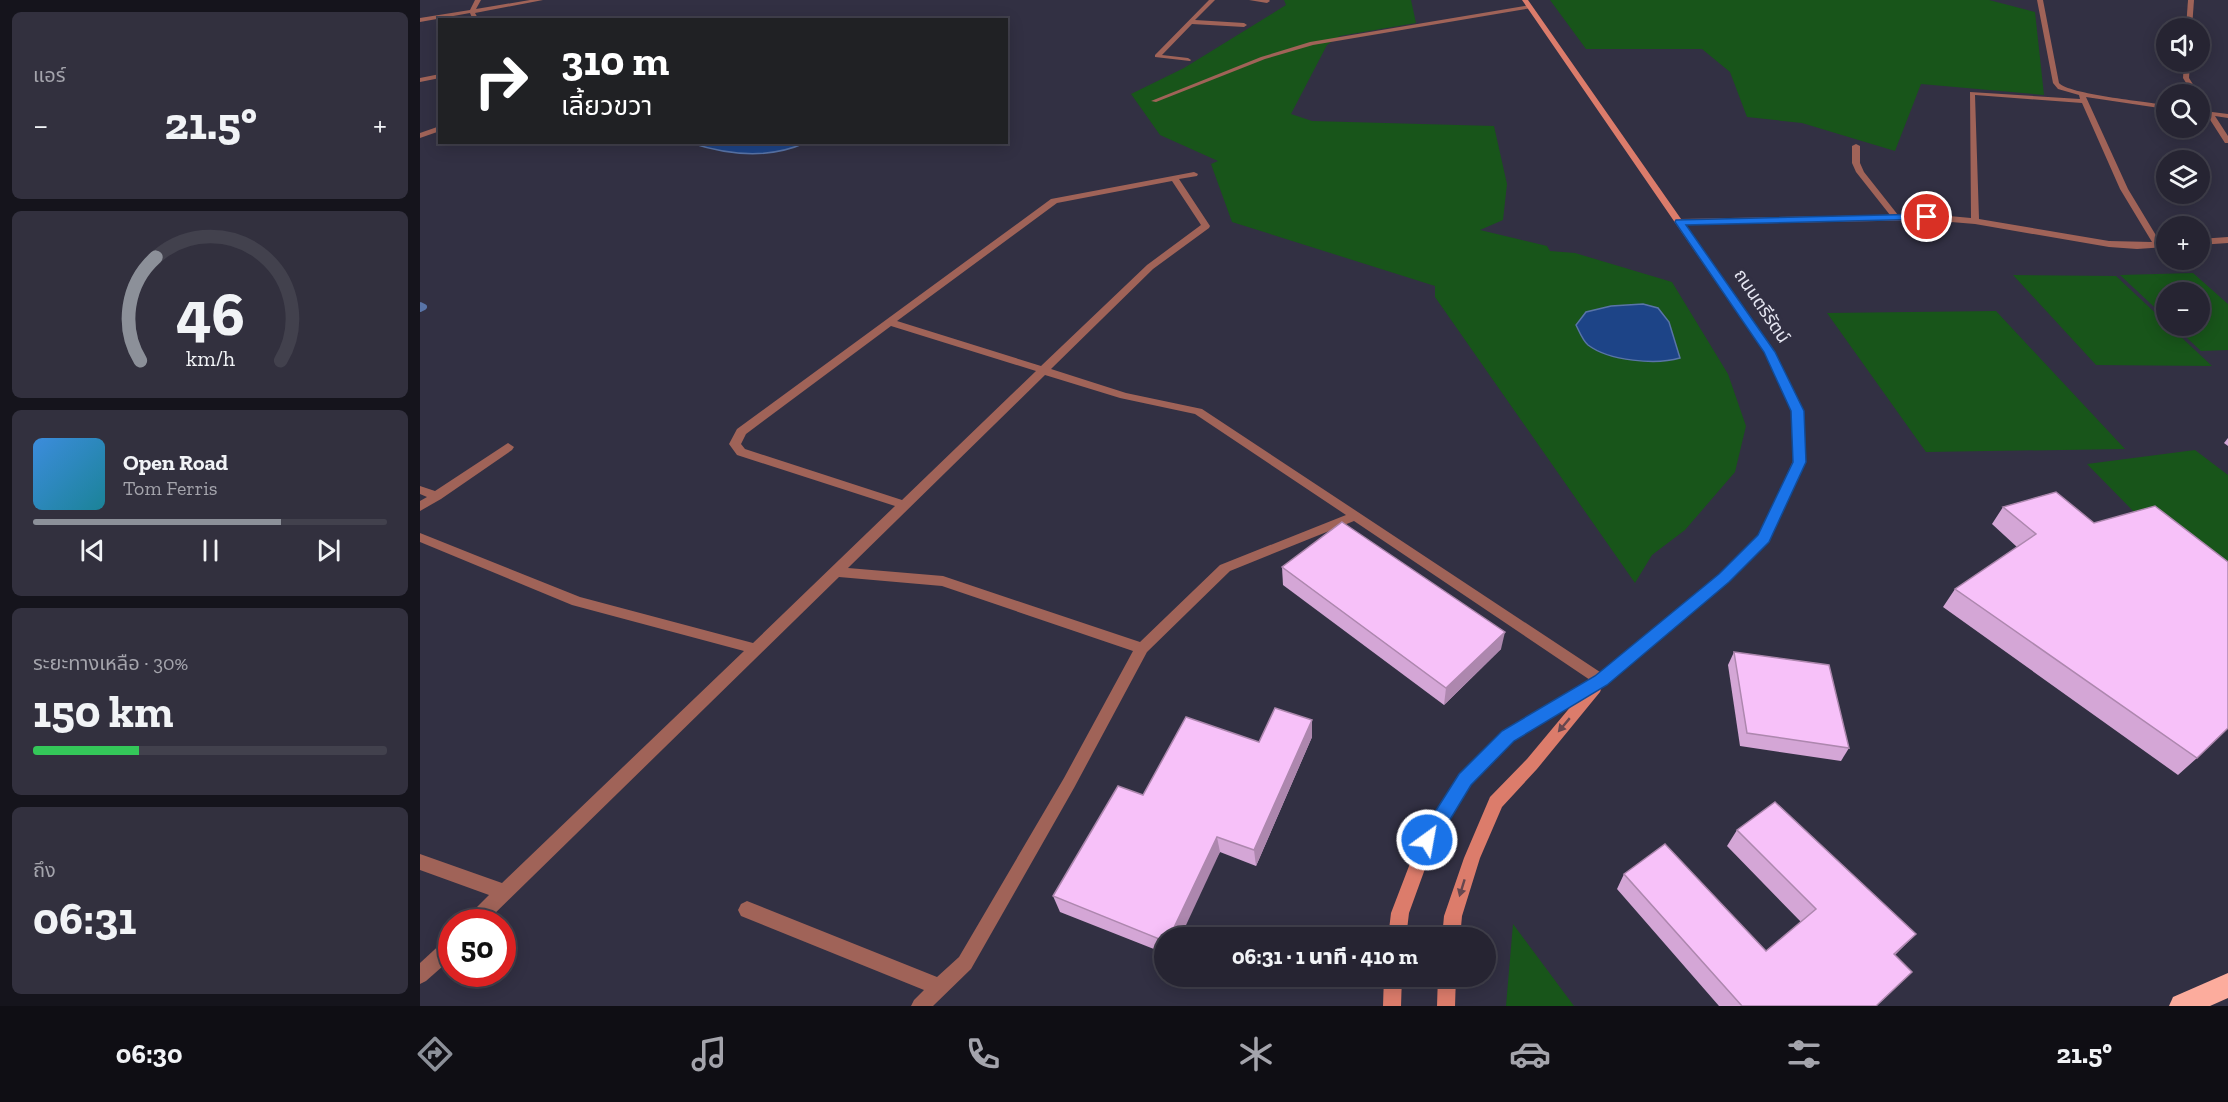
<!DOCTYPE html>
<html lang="th">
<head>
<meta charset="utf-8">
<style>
  :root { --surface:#262432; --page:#32303e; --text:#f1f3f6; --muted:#a4a4ac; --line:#42414d; --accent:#8c9099 }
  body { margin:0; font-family:"Zilla Slab","Noto Sans Thai",serif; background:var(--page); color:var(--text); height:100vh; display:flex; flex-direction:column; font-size:22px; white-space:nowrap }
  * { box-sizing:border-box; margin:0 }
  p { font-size:20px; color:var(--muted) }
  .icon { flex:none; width:33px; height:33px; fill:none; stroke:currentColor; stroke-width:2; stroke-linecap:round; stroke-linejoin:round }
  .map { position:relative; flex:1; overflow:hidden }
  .drawer { display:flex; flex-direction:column; gap:12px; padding:12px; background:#15141c; width:420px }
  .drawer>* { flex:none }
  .hud { position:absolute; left:18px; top:18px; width:570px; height:126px; border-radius:0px; box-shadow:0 3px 15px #0003,0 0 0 2px var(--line); background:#202124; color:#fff; overflow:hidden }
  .tools { position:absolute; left:1736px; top:18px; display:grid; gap:12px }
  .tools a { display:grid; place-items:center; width:54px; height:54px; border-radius:50%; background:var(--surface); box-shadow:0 3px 15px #0003,0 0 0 2px var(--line); font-size:30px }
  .speed { position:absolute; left:18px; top:909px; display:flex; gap:12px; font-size:30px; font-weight:700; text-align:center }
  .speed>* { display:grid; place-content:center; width:78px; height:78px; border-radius:50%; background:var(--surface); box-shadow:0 3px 15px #0003,0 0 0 2px var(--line); line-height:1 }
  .speed .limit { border:9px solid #d22; background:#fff; color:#111 }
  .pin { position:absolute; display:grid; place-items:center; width:51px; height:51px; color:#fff; margin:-26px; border:3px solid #fff; border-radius:50%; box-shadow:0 2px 6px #0007 }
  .me { position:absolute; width:66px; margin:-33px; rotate:32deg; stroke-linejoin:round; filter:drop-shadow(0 0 4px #0008) }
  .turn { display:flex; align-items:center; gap:21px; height:126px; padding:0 24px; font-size:27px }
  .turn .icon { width:78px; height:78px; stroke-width:2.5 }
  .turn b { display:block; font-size:42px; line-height:51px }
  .big { font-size:45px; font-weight:800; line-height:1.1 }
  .drawer .tile { flex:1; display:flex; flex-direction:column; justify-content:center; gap:9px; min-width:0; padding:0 21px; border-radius:9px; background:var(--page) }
  .drawer .dial { align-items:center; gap:0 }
  .dial svg { height:156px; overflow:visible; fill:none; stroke:var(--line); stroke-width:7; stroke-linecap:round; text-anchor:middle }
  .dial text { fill:var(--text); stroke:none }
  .song { display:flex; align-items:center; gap:18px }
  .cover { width:72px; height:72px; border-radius:9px; background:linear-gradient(135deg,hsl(210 70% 55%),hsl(190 70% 35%)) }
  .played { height:6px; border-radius:3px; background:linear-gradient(90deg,var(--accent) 70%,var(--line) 70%) }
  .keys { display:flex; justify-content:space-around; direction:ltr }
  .heat { display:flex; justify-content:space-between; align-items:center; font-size:33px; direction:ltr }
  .charge { height:9px; border-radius:4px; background:linear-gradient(90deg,#34c759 30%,var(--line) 0) }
  .trip { position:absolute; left:734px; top:927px; width:342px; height:60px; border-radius:30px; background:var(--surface); box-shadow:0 3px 15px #0003,0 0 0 2px var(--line); font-weight:800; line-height:60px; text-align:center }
  .menu { display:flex; height:96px; justify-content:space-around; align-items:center; background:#0f0e14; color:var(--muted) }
  .menu .icon { width:42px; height:42px }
  .menu .active { color:var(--accent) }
  .menu b { font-size:27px; color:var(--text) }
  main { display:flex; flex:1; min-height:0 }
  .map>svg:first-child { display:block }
</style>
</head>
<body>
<main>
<section class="drawer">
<div class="tile"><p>แอร์</p>
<div class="heat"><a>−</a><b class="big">21.5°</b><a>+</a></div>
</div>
<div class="tile dial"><svg viewBox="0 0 100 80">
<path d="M14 69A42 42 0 1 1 86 69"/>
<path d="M14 69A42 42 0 0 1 22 16" stroke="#8c9099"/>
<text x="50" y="56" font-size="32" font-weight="700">46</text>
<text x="50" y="72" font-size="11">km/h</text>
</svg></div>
<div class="tile">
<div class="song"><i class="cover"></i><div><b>Open Road</b><p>Tom Ferris</p></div></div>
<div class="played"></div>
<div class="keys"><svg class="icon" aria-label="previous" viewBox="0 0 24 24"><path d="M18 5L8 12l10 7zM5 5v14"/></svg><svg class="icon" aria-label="pause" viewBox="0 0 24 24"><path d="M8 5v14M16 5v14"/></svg><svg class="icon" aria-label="next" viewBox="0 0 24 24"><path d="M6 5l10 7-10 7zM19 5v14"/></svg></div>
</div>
<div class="tile"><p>ระยะทางเหลือ · 30%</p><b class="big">150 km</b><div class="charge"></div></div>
<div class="tile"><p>ถึง</p><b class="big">06:31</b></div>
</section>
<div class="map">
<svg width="1808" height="1006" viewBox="0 0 1808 1006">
  <rect width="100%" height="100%" fill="#323043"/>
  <!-- green -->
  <g fill="#18551a">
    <path d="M 864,0 L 991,0 L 996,23 L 920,36 L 907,45 L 871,114 L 892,121 L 1074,126 L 1087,184 L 1083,220 L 1060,230 L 1127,246 L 1130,251 L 1155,253 L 1252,282 L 1308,374 L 1326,426 L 1315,472 L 1265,530 L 1232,555 L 1215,583 L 1015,297 L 1015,286 L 812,222 L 791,164 L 798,161 L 740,135 L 711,94 L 764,68 L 866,5 Z"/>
    <path d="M 1130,0 L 1569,0 L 1615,12 L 1624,95 L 1501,84 L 1475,151 L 1382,123 L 1327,117 L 1310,72 L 1282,49 L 1166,49 Z"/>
    <path d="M 1773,273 L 1808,304 L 1808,350 L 1781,351 L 1754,326 L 1779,326 L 1779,292 L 1746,292 L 1746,318 L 1700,275 Z"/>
    <path d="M 1593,275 L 1696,276 L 1792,366 L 1676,365 Z"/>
    <path d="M 1576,311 L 1705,449 L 1506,452 L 1407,313 Z"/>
    <path d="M 1775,450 L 1808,475 L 1808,577 L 1717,515 L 1667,464 Z"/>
    <path d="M 1093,924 L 1154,1006 L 1086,1006 Z"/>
  </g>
  <!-- water -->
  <g fill="#1d4487" stroke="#5974a7" stroke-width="1.5">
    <path d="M 271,143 L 385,143 C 349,159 308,155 271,143 Z"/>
    <path d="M 1223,304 L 1238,308 L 1249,322 L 1260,358 C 1236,365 1189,361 1168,345 C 1163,341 1159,331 1156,325 L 1166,312 L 1191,306 Z"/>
  </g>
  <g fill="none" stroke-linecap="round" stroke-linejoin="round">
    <!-- stream -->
    <path stroke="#5974a7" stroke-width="6" d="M 0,305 L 4,307 L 0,309"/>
    <!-- minor -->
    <g fill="#a06358" fill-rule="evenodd">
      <path d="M 55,0 L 61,0 L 56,9 L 110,0 L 123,0 L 55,13 L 59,20 L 53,20 L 50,13 L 0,22 L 0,18 L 50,10 Z"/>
      <path d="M 789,0 L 795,0 L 775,20 L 824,23 L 827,25 L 824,27 L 772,24 L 742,55 L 768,58 L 771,60 L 770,61 L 735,57 L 735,55 Z"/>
      <path d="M 829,0 L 849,0 L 850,1 L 847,3 Z"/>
      <path d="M 1617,0 L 1623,0 L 1639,83 C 1648,94 1727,102 1746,105 L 1746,109 L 1666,97 L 1708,189 L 1740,242 L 1746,241 L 1746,247 L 1717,249 L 1689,247 L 1555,224 L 1507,220 L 1259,225 L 1255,222 L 1259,219 L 1470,215 L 1436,172 L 1432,163 L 1432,146 L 1436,144 L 1440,146 L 1440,163 L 1444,172 L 1478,215 L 1507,214 L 1551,218 L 1550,92 L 1660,99 L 1659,95 L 1638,89 L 1633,83 ZM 1555,95 L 1662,103 L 1700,189 L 1732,242 L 1689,241 L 1559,219 Z"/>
      <path d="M 1768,0 L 1774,0 L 1772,28 L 1766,28 Z"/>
      <path d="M 1110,5 L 1112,8 L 893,45 L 845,59 L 736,102 L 731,101 L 841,57 L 890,42 Z"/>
      <path d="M 1764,62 L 1770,62 L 1769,78 L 1779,94 L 1779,95 L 1773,94 L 1763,78 Z"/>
      <path d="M 20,74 L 20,78 L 0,82 L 0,78 Z"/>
      <path d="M 1779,96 L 1781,97 L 1792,112 L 1808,114 L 1808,118 L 1795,116 L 1808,136 L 1808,143 L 1805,143 L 1787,115 L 1781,113 L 1784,111 L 1779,103 Z"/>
      <path d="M 20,126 L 20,131 L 0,138 L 0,133 Z"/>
      <path d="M 774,172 L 778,174 L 777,176 L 759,179 L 790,226 L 789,228 L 733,269 L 631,369 L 706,393 L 782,409 L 1186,676 L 1188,680 L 1186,684 L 1181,686 L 1176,684 L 934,521 L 810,571 L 727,652 L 654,788 L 551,969 L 513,1006 L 491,1006 L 494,1000 L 504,990 L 321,916 L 318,910 L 321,904 L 327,901 L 517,977 L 539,957 L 644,778 L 713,651 L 522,586 L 419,577 L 66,922 L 46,922 L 48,916 L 69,895 L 0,870 L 0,854 L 82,883 L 324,651 L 152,605 L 0,542 L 0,533 L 160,597 L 333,643 L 475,506 L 317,455 L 309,444 L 317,429 L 631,199 ZM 752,181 L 781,225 L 727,265 L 621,366 L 477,321 L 637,203 ZM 471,326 L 616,371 L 482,500 L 325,449 L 321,444 L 326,434 ZM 625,375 L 700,398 L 775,414 L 926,515 L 800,565 L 720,642 L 523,576 L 428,568 Z"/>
      <path d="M 1808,237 L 1808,243 L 1779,245 L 1779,239 Z"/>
      <path d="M 88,443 L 94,447 L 92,450 L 21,499 L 0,511 L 0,501 L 7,497 L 0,494 L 0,486 L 15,491 Z"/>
      <path d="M 32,936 L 32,958 L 6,981 L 0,984 L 0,963 L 26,939 Z"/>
    </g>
    <!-- secondary -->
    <g fill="#dc7c6b" fill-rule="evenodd">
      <path d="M 1102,0 L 1108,0 L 1354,352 L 1382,411 L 1385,461 L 1350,538 L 1309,581 L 1182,687 L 1180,692 L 1117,769 L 1082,807 L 1060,858 L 1042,916 L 1040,938 L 1022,938 L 1024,916 L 1044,858 L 1070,797 L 1107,759 L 1152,705 L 1093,741 L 1050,785 L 1014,844 L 989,913 L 986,938 L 968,938 L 971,913 L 999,840 L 1040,775 L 1083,731 L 1176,676 L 1299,575 L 1339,535 L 1373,461 L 1372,411 L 1344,352 Z"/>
      <path d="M 964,976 L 982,976 L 981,1006 L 963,1006 Z"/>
      <path d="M 1018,976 L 1036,976 L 1035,1006 L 1017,1006 Z"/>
    </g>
    <!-- trunk -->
    <path fill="#fcac9d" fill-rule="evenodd" d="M 1808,973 L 1808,998 L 1790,1006 L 1749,1006 L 1753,997 Z"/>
  </g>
  <!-- wall -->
  <g fill="#d4a6d6">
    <path d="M 1808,438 L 1808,446 L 1804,443 Z"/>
    <path d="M 1636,492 L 1777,758 L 1758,775 L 1523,607 L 1535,589 L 1597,547 L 1572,524 L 1583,507 Z"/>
    <path d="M 862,567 L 1081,649 L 1024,705 L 863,585 Z"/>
    <path d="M 1314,652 L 1429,748 L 1421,761 L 1320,746 L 1308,665 Z"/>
    <path d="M 892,720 L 892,737 L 836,866 L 800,852 L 744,938 L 744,953 L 640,912 L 633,896 L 723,795 L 839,742 Z"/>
    <path d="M 1317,830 L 1496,934 L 1475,955 L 1456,1006 L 1299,1006 L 1197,889 L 1204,874 L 1346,951 L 1381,922 L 1307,846 Z"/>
  </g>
  <!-- shaded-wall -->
  <g fill="#ad87ae">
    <path d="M 1085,632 L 1081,649 L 1024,705 L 1026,688 Z"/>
    <path d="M 892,720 L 892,737 L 836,866 L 834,850 Z"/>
    <path d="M 797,837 L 800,852 L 760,938 L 749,938 Z"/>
  </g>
  <!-- building -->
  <g fill="#f7c1f9" stroke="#ad87ae" stroke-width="1.5">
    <path d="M 1636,492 L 1674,523 L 1735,506 L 1808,562 L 1808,728 L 1777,758 L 1535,589 L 1616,534 L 1583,507 Z"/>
    <path d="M 922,522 L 1085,632 L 1026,688 L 862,567 Z"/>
    <path d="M 1314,652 L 1409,665 L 1429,748 L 1327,733 Z"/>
    <path d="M 855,708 L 892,720 L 834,850 L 797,837 L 749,938 L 744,938 L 744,941 L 633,896 L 698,786 L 723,795 L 766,717 L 839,742 Z"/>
    <path d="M 1355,802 L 1496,934 L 1474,954 L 1492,972 L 1456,1006 L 1322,1006 L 1204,874 L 1245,844 L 1346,951 L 1396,909 L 1317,830 Z"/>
  </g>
  <!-- one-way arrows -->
  <defs><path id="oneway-solid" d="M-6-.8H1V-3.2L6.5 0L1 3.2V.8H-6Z" transform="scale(1.5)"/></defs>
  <g fill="#65474f">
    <use href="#oneway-solid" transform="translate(1144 725) rotate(130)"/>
    <use href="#oneway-solid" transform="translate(1042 888) rotate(107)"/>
  </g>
  <!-- route -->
  <path fill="#1a73e8" stroke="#114b97" stroke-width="1.5" d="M 1507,214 L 1512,217 L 1510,219 L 1266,225 L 1355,352 L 1384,411 L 1386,462 L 1349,542 L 1309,582 L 1187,685 L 1094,741 L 1051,785 L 1014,846 L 1007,849 L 1001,846 L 998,840 L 1001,834 L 1039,774 L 1082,731 L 1175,676 L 1299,574 L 1338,535 L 1373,462 L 1371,411 L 1344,352 L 1255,222 L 1256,220 Z"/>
  <g text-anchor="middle" stroke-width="6" stroke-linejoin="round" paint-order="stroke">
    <!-- street labels -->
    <g font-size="18" fill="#e5e5f1" stroke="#323043">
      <text transform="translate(1342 306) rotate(56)" y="6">ถนนตรีรัตน์</text>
    </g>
  </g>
</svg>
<div class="tools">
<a><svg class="icon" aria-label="sound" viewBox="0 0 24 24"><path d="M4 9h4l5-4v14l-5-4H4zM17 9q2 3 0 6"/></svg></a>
<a><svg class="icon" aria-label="search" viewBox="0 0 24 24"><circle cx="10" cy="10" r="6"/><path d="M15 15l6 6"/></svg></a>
<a><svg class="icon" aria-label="layers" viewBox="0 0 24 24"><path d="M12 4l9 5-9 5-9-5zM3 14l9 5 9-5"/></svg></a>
<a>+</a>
<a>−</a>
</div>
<div class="speed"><div class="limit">50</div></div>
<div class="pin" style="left:1507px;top:217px;background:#d93025"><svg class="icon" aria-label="arrive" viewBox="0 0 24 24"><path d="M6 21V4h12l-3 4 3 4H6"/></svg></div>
<svg class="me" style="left:1007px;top:840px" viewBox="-20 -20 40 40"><circle r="17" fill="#1a73e8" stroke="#fff" stroke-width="3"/><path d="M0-11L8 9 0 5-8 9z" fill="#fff"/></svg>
<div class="trip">06:31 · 1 นาที · 410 m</div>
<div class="hud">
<div class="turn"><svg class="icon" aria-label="right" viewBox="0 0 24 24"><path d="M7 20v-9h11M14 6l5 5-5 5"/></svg><div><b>310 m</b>เลี้ยวขวา</div></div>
</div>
</div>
</main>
<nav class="menu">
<b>06:30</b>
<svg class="icon active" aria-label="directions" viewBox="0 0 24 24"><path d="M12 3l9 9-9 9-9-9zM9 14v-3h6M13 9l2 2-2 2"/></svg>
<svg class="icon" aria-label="music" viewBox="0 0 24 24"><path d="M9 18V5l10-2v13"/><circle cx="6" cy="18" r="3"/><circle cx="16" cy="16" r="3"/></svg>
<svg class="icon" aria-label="phone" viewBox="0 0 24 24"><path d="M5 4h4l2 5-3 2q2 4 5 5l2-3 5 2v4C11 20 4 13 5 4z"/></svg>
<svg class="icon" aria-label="climate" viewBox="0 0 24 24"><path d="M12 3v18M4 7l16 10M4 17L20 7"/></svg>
<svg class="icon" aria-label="car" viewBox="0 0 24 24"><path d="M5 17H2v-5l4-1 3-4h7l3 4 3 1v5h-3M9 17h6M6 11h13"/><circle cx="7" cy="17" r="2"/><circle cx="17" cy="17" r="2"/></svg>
<svg class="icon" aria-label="filters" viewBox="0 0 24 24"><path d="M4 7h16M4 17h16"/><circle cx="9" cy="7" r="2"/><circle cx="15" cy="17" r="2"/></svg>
<b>21.5°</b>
</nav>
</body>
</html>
